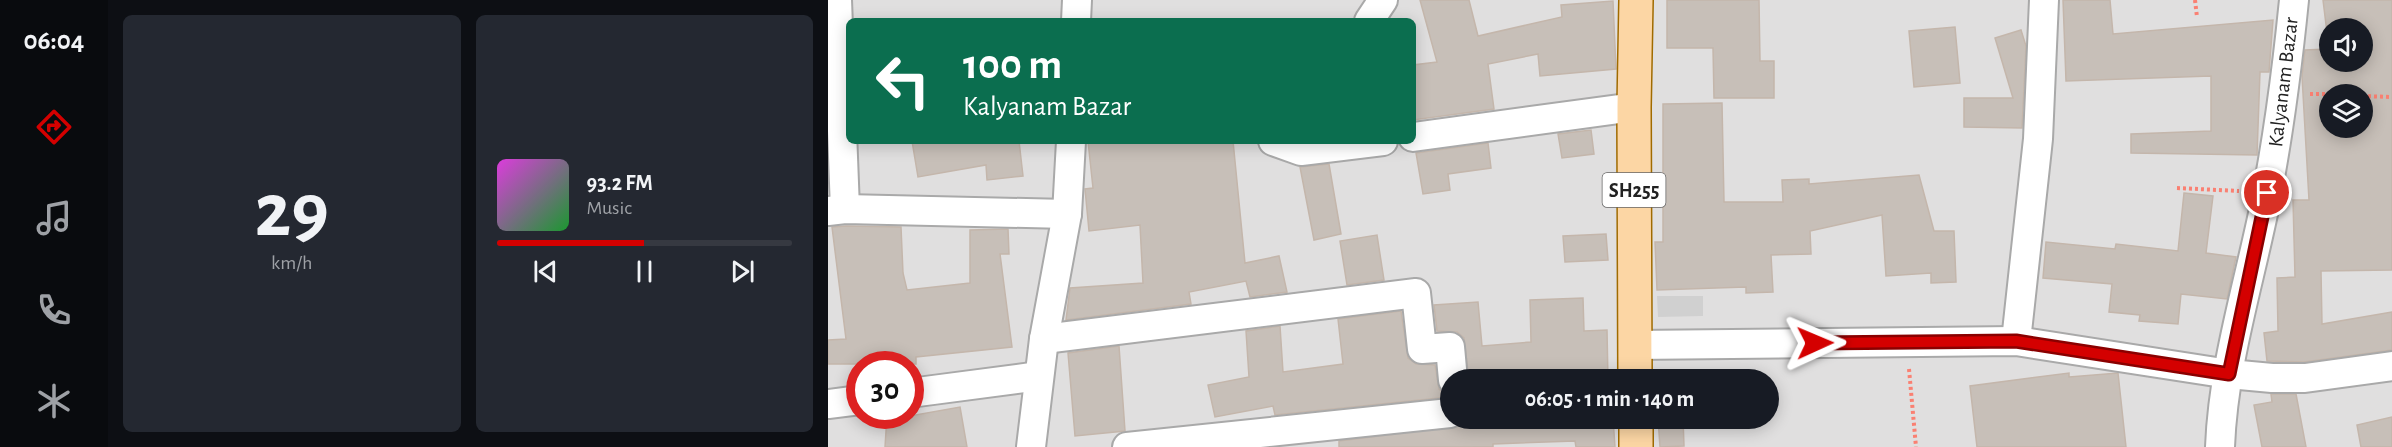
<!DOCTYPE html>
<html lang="en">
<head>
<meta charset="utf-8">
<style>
  :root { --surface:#171b24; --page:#242831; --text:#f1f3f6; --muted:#9ea1a6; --line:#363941; --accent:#d40000 }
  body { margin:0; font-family:"Alegreya Sans",sans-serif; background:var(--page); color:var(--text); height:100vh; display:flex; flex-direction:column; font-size:22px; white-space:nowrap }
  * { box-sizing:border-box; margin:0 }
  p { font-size:20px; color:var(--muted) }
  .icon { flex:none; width:33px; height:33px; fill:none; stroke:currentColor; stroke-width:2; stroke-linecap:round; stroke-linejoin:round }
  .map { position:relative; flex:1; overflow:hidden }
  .side { display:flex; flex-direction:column; gap:15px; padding:15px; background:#0d0f14; width:720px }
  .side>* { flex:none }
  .top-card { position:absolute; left:18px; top:18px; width:570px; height:126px; border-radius:9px; box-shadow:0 3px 15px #0003; background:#0b6e4f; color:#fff; overflow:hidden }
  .controls { position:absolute; left:1491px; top:18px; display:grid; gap:12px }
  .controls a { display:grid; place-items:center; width:54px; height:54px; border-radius:50%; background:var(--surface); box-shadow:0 3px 15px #0003; font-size:30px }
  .speed { position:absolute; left:18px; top:351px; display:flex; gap:12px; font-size:30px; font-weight:700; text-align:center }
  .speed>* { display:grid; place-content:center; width:78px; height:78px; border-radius:50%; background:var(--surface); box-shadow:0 3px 15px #0003; line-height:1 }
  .speed .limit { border:9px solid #d22; background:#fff; color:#111 }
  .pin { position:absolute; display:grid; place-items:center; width:51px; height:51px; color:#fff; margin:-26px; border:3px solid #fff; border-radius:50%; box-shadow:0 2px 6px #0007 }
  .me { position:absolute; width:66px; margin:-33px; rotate:89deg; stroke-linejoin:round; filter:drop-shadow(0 0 4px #0008) }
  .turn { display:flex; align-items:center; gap:21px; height:126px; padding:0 18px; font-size:27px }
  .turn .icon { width:78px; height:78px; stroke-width:2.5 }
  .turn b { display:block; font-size:42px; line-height:51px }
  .side .card { flex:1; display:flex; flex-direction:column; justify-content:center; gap:9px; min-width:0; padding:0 21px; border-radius:9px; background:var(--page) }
  .side .dial { align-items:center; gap:0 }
  .dial b { font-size:78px; line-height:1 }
  .song { display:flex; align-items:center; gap:18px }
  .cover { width:72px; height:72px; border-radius:9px; background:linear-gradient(135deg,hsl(300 70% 55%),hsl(130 70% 35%)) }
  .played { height:6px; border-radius:3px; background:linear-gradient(90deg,var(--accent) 50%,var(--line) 50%) }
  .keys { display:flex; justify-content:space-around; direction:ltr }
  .side .tiles { flex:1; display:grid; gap:15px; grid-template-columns:repeat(2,1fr) }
  .trip { position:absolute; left:612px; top:369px; width:339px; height:60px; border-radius:30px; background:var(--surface); box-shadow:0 3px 15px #0003; font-weight:700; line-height:60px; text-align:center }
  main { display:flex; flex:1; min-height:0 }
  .tab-bar { display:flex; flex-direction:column; width:108px; justify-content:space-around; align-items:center; background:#090b0e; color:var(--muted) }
  .tab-bar .icon { width:42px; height:42px }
  .tab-bar .on { color:var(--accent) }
  .tab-bar b { font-size:27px; color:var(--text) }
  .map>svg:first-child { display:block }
</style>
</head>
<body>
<main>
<nav class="tab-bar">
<b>06:04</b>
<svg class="icon on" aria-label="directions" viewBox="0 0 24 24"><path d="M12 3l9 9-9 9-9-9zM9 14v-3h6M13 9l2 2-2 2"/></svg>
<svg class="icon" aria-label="music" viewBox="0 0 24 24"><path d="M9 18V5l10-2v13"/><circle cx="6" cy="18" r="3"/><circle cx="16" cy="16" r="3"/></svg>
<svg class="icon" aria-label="phone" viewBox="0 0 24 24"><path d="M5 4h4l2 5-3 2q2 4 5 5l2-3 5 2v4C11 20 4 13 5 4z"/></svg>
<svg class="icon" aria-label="climate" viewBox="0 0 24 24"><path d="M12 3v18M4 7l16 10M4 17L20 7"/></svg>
</nav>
<section class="side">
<div class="tiles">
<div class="card dial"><b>29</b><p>km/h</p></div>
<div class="card">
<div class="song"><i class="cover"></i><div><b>93.2 FM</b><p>Music</p></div></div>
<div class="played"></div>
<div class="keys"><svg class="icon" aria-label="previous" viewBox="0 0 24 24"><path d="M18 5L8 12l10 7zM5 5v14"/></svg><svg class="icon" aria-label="pause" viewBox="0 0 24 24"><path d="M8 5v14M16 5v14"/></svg><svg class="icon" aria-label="next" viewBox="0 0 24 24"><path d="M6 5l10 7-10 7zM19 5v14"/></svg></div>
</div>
</div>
</section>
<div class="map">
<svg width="1564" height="447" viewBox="0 0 1564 447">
  <rect width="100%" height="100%" fill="#f2efe9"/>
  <!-- residential -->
  <path fill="#e0dfdf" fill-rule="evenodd" d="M 0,0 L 1564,0 L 1564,447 L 0,447 ZM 21,21 L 585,21 L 585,141 L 21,141 ZM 1502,28 L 1534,28 L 1534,62 L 1502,62 ZM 1502,94 L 1534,94 L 1534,128 L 1502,128 ZM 32,364 L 82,364 L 82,416 L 32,416 ZM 622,380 L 940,380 L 940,418 L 622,418 Z"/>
  <!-- religious -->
  <path fill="#d0d0d0" d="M 829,296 L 875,296 L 875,316 L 830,317 Z"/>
  <!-- building -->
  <g fill="#c7bfb8" stroke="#c4b6ab" stroke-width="1.5" fill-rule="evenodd">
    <path d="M 592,0 L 641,0 L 650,36 L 734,17 L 733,5 L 785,1 L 788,69 L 712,76 L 710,54 L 660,64 L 666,109 L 585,120 L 585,65 L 609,62 Z"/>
    <path d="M 839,0 L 931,0 L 932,61 L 946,61 L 946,98 L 886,98 L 885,48 L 839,48 Z"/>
    <path d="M 1235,0 L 1282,0 L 1285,34 L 1445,20 L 1441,72 L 1432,72 L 1429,155 L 1303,153 L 1303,134 L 1383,131 L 1383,76 L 1238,81 Z"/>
    <path d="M 1495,0 L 1564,0 L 1564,270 L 1493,271 L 1494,324 L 1564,312 L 1564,350 L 1476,362 L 1439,361 L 1436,333 L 1450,331 L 1449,278 L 1467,277 L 1465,200 L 1481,200 L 1474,76 L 1477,50 L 1501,49 ZM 1502,28 L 1534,28 L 1534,62 L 1502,62 ZM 1502,94 L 1534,94 L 1534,128 L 1502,128 Z"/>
    <path d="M 1127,27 L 1132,83 L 1086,87 L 1081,31 Z"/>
    <path d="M 1193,30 L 1198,46 L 1194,128 L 1136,127 L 1136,98 L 1185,98 L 1167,38 Z"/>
    <path d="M 894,103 L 896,202 L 955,202 L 954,180 L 981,179 L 981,184 L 1091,175 L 1106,231 L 1126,231 L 1128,282 L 1103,283 L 1103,273 L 1058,276 L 1054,215 L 982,231 L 983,254 L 943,255 L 945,292 L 918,293 L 918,287 L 829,290 L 827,242 L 835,242 L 835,104 Z"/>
    <path d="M 763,130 L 766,154 L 734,158 L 730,134 Z"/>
    <path d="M 84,141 L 191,141 L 195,176 L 159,180 L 158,165 L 90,177 Z"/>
    <path d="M 260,141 L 405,141 L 417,263 L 451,256 L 459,292 L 422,297 L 418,281 L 361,292 L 363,304 L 238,320 L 242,288 L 315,283 L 312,225 L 261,231 L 257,189 L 265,188 Z"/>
    <path d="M 660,143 L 663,168 L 620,174 L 622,190 L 595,194 L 588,153 Z"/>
    <path d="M 501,164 L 513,234 L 486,240 L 472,167 Z"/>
    <path d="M 1356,193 L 1385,196 L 1378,253 L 1408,257 L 1399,299 L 1353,294 L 1350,324 L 1311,321 L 1312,315 L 1281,312 L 1284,284 L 1215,278 L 1218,242 L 1287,249 L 1288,244 L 1350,251 Z"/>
    <path d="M 18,226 L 73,227 L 75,273 L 79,290 L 142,283 L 142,230 L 180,229 L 181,254 L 172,254 L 184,347 L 88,357 L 88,364 L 0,364 L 0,340 L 18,339 L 4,227 Z"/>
    <path d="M 778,234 L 780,260 L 737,262 L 735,236 Z"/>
    <path d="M 549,235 L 556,280 L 519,285 L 512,241 Z"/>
    <path d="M 755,298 L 756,331 L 779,330 L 780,380 L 641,380 L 636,338 L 629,332 L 609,331 L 606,305 L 650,302 L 654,346 L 703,342 L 702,300 Z"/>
    <path d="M 573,311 L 580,358 L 588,364 L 607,365 L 611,389 L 620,397 L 447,415 L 445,406 L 387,417 L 380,385 L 421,377 L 418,331 L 452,326 L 455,372 L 515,364 L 510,319 Z"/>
    <path d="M 291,346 L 297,431 L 247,436 L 240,353 Z"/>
    <path d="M 1241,373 L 1241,377 L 1290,373 L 1298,447 L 1149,447 L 1142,386 Z"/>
    <path d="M 1443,394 L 1468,394 L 1478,447 L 1434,447 L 1426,405 L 1444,402 Z"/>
    <path d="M 132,407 L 139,447 L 57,447 L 59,416 L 82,416 Z"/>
    <path d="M 1564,417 L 1564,447 L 1533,447 L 1529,425 Z"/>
    <path d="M 696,418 L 785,418 L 787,447 L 748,447 L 747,441 L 665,444 L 665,447 L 511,447 L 511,441 Z"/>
    <path d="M 830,418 L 855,418 L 856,446 L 832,447 Z"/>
  </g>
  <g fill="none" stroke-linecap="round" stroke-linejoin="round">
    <defs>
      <g id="street">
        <path d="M 9,0 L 17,209"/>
        <path d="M 248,21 L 249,0"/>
        <path d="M 541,21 L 555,0"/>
        <path d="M 585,137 L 806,107"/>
        <path d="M 445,141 L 473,151 L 555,141"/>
        <path d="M 0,211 L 17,209 L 239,214"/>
        <path d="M 216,339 L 588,293 L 594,349 L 622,347 L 625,380"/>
        <path d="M 1188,341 L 1210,139 L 1216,0"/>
        <path d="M 806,345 L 1188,341 L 1401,374 L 1444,378 L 1477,378 L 1564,366"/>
        <path d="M 82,393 L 211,376"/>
        <path d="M 0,404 L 32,400"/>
        <path d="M 203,447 L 216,339 L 239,214 L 243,141"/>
        <path d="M 299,447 L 622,413"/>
        <path d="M 1392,447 C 1395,366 1420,287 1436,209 C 1450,139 1459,70 1466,0"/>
      </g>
      <g id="primary">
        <path d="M 807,380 L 806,107 L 808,0"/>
        <path d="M 808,418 L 808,447"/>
      </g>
    </defs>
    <!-- street casing -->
    <use href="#street" stroke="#a9a9a9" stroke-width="32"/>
    <!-- primary casing -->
    <use href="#primary" stroke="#a06b00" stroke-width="36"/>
    <!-- path -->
    <g stroke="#fa8072" stroke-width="4" stroke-dasharray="3 3" stroke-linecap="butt">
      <path d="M 1367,0 L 1369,17"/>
      <path d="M 1482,94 L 1502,94"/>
      <path d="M 1534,96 L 1564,97"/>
      <path d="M 1349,188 L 1411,191"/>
      <path d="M 1081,369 L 1088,447"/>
    </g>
    <!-- street -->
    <use href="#street" stroke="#fff" stroke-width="28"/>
    <!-- primary -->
    <use href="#primary" stroke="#fcd6a4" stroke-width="33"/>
  </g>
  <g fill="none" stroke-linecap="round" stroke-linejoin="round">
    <defs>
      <path id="route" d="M 987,343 L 1188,341 L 1401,374 L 1439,193"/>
    </defs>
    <!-- route casing -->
    <use href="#route" stroke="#8a0000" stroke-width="15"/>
    <!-- route -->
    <use href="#route" stroke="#d40000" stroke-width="10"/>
  </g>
  <g text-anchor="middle" stroke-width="5" stroke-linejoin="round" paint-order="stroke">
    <!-- shield labels -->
    <rect fill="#fff" stroke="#646464" stroke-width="1.5" x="774.5" y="173" width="63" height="34" rx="4.5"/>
    <g font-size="20" font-weight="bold" fill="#222">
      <text x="806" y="197">SH255</text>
    </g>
    <!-- street labels -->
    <g font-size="21" fill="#222" stroke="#fff">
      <text transform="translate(1455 82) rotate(-83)" y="7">Kalyanam Bazar</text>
    </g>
  </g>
</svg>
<div class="controls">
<a><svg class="icon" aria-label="sound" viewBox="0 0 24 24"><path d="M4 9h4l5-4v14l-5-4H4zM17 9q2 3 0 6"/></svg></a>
<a><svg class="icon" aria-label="layers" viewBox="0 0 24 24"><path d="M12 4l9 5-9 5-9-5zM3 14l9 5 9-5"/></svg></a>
</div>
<div class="speed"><div class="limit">30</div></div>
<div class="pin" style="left:1439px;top:193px;background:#d93025"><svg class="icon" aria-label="arrive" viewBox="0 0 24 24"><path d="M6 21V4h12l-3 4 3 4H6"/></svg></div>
<svg class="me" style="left:987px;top:343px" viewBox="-20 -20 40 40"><path d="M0-17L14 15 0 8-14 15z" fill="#d40000" stroke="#fff" stroke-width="4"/></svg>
<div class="trip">06:05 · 1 min · 140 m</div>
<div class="top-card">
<div class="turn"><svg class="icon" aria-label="left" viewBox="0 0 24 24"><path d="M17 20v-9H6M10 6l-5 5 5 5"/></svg><div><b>100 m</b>Kalyanam Bazar</div></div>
</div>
</div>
</main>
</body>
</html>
